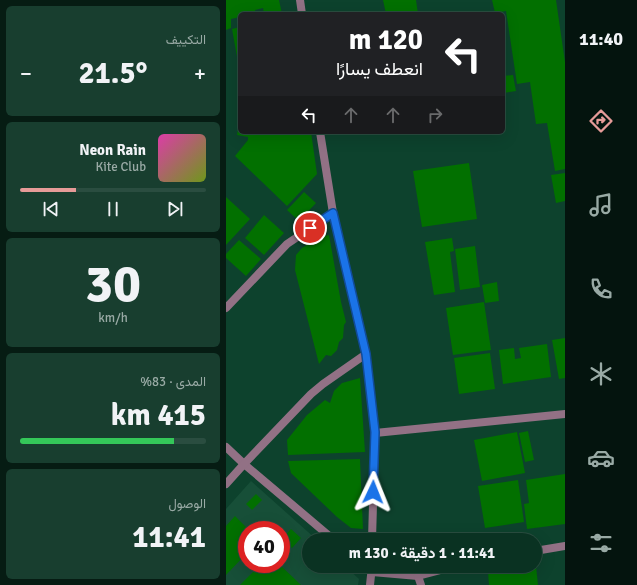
<!DOCTYPE html>
<html lang="ar">
<head>
<meta charset="utf-8">
<style>
  :root { --surface:#0a3222; --page:#183e2f; --text:#f1f3f6; --muted:#99aaa5; --line:#2a4d40; --accent:#e69b98 }
  body { margin:0; font-family:Signika,Vazirmatn,sans-serif; background:var(--page); color:var(--text); direction:rtl; height:100vh; display:flex; flex-direction:column; font-size:15px; white-space:nowrap }
  * { box-sizing:border-box; margin:0 }
  p { font-size:13px; color:var(--muted) }
  .icon { flex:none; width:22px; height:22px; fill:none; stroke:currentColor; stroke-width:2; stroke-linecap:round; stroke-linejoin:round }
  .map { position:relative; flex:1; overflow:hidden; direction:ltr }
  .sheet { display:flex; flex-direction:column; gap:6px; padding:6px; background:#061c13; width:226px }
  .sheet>* { flex:none }
  .guide { position:absolute; left:12px; top:12px; width:267px; height:122px; border-radius:6px; box-shadow:0 4px 16px #0002,0 0 0 1px var(--line); direction:rtl; background:#202124; color:#fff; overflow:hidden }
  .speed { position:absolute; left:12px; top:521px; display:flex; gap:8px; font-size:20px; font-weight:700; text-align:center }
  .speed>* { display:grid; place-content:center; width:52px; height:52px; border-radius:50%; background:var(--surface); box-shadow:0 4px 16px #0002,0 0 0 1px var(--line); line-height:1 }
  .speed .limit { border:6px solid #d22; background:#fff; color:#111 }
  .pin { position:absolute; display:grid; place-items:center; width:34px; height:34px; color:#fff; margin:-17px; border:2px solid #fff; border-radius:50%; box-shadow:0 1px 4px #0007 }
  .me { position:absolute; width:44px; margin:-22px; rotate:2deg; stroke-linejoin:round; filter:drop-shadow(0 0 3px #0008) }
  .turn { display:flex; align-items:center; gap:14px; height:84px; padding:0 16px; font-size:18px }
  .turn .icon { width:52px; height:52px; stroke-width:2.5 }
  .turn b { display:block; font-size:28px; line-height:34px }
  .lanes { display:flex; align-items:center; height:38px; padding:0 16px; background:#0003; justify-content:center; gap:20px; direction:ltr }
  .lanes .off { opacity:.35 }
  .big { font-size:30px; font-weight:700; line-height:1.1 }
  .sheet .tile { flex:1; display:flex; flex-direction:column; justify-content:center; gap:6px; min-width:0; padding:0 14px; border-radius:6px; background:var(--page) }
  .sheet .dial { align-items:center; gap:0 }
  .dial b { font-size:52px; line-height:1 }
  .song { display:flex; align-items:center; gap:12px }
  .cover { width:48px; height:48px; border-radius:6px; background:linear-gradient(135deg,hsl(320 70% 55%),hsl(80 70% 35%)) }
  .played { height:4px; border-radius:2px; background:linear-gradient(90deg,var(--accent) 30%,var(--line) 30%) }
  .keys { display:flex; justify-content:space-around; direction:ltr }
  .heat { display:flex; justify-content:space-between; align-items:center; font-size:22px; direction:ltr }
  .charge { height:6px; border-radius:3px; background:linear-gradient(90deg,#34c759 83%,var(--line) 0) }
  .trip { position:absolute; left:76px; top:533px; width:240px; height:40px; border-radius:20px; background:var(--surface); box-shadow:0 4px 16px #0002,0 0 0 1px var(--line); font-weight:700; line-height:40px; text-align:center; direction:rtl }
  main { display:flex; flex:1; min-height:0 }
  .menu { display:flex; flex-direction:column; width:72px; justify-content:space-around; align-items:center; background:#04140e; color:var(--muted) }
  .menu .icon { width:28px; height:28px }
  .menu .active { color:var(--accent) }
  .menu b { font-size:18px; color:var(--text) }
  .map>svg:first-child { display:block }
</style>
</head>
<body>
<main>
<nav class="menu">
<b>11:40</b>
<svg class="icon active" aria-label="directions" viewBox="0 0 24 24"><path d="M12 3l9 9-9 9-9-9zM9 14v-3h6M13 9l2 2-2 2"/></svg>
<svg class="icon" aria-label="music" viewBox="0 0 24 24"><path d="M9 18V5l10-2v13"/><circle cx="6" cy="18" r="3"/><circle cx="16" cy="16" r="3"/></svg>
<svg class="icon" aria-label="phone" viewBox="0 0 24 24"><path d="M5 4h4l2 5-3 2q2 4 5 5l2-3 5 2v4C11 20 4 13 5 4z"/></svg>
<svg class="icon" aria-label="climate" viewBox="0 0 24 24"><path d="M12 3v18M4 7l16 10M4 17L20 7"/></svg>
<svg class="icon" aria-label="car" viewBox="0 0 24 24"><path d="M5 17H2v-5l4-1 3-4h7l3 4 3 1v5h-3M9 17h6M6 11h13"/><circle cx="7" cy="17" r="2"/><circle cx="17" cy="17" r="2"/></svg>
<svg class="icon" aria-label="filters" viewBox="0 0 24 24"><path d="M4 7h16M4 17h16"/><circle cx="9" cy="7" r="2"/><circle cx="15" cy="17" r="2"/></svg>
</nav>
<div class="map">
<svg width="339" height="585" viewBox="0 0 339 585">
  <rect width="100%" height="100%" fill="#0d422d"/>
  <!-- built -->
  <path fill="#174f38" fill-rule="evenodd" d="M 25,481 L 91,540 L 83,540 L 83,566 L 119,566 L 133,579 L 132,585 L 0,585 L 0,509 ZM 21,530 L 55,530 L 55,564 L 21,564 Z"/>
  <!-- building -->
  <g fill="#027000">
    <path d="M 0,0 L 53,0 L 56,14 L 38,14 L 37,8 L 29,10 L 30,14 L 14,14 L 14,17 L 5,19 L 5,28 L 0,30 Z"/>
    <path d="M 157,0 L 190,0 L 192,14 L 160,14 Z"/>
    <path d="M 266,0 L 330,0 L 339,62 L 339,169 L 329,171 L 321,123 L 310,124 L 304,82 L 291,84 L 280,11 L 269,13 Z"/>
    <path d="M 14,27 L 14,68 L 13,68 L 6,29 Z"/>
    <path d="M 287,75 L 290,91 L 277,93 L 277,76 Z"/>
    <path d="M 13,123 L 14,123 L 14,132 L 85,132 L 91,174 L 61,206 L 9,156 L 22,140 L 22,137 L 11,135 Z"/>
    <path d="M 243,163 L 251,219 L 196,227 L 187,171 Z"/>
    <path d="M 339,173 L 339,201 L 330,203 L 325,175 Z"/>
    <path d="M 78,192 L 90,203 L 73,221 L 61,210 Z"/>
    <path d="M 0,197 L 24,219 L 0,245 Z"/>
    <path d="M 38,215 L 58,233 L 38,255 L 19,238 Z"/>
    <path d="M 103,235 L 115,302 L 120,322 L 118,325 L 117,338 L 113,342 L 111,350 L 105,356 L 100,355 L 93,364 L 69,270 L 70,255 L 76,248 L 94,237 Z"/>
    <path d="M 226,238 L 228,251 L 224,252 L 229,292 L 208,295 L 199,242 Z"/>
    <path d="M 13,240 L 35,259 L 20,276 L 0,258 L 0,254 Z"/>
    <path d="M 249,246 L 254,287 L 234,290 L 229,249 Z"/>
    <path d="M 271,282 L 273,301 L 259,303 L 256,285 Z"/>
    <path d="M 258,302 L 265,350 L 227,355 L 220,308 Z"/>
    <path d="M 339,338 L 339,378 L 333,379 L 326,340 Z"/>
    <path d="M 321,344 L 325,377 L 277,384 L 273,350 L 288,348 L 289,359 L 295,358 L 293,348 Z"/>
    <path d="M 264,353 L 269,389 L 233,394 L 228,358 Z"/>
    <path d="M 134,378 L 139,452 L 62,455 L 61,440 L 81,415 L 99,400 L 104,403 L 108,391 L 116,383 Z"/>
    <path d="M 302,431 L 308,460 L 299,462 L 293,433 Z"/>
    <path d="M 291,432 L 299,473 L 256,481 L 248,440 Z"/>
    <path d="M 134,459 L 137,529 L 125,528 L 111,517 L 65,473 L 62,461 Z"/>
    <path d="M 339,474 L 339,524 L 301,529 L 298,504 L 303,503 L 300,480 Z"/>
    <path d="M 292,480 L 298,522 L 259,528 L 252,486 Z"/>
    <path d="M 30,494 L 36,500 L 26,510 L 20,504 Z"/>
    <path d="M 9,516 L 23,530 L 21,530 L 21,553 L 0,575 L 0,526 Z"/>
    <path d="M 65,529 L 75,538 L 66,548 L 56,539 Z"/>
    <path d="M 35,564 L 53,564 L 75,585 L 14,585 Z"/>
    <path d="M 310,566 L 312,585 L 263,585 L 262,572 Z"/>
  </g>
  <g fill="none" stroke-linecap="round" stroke-linejoin="round">
    <!-- minor -->
    <g stroke="#927185" stroke-width="8">
      <path d="M 0,308 L 61,244 L 107,213"/>
      <path d="M 149,433 L 339,414"/>
      <path d="M 0,447 L 18,464 L 108,540"/>
      <path d="M 0,484 L 18,464 L 85,394 L 97,384 L 140,354"/>
      <path d="M 309,551 L 339,546"/>
      <path d="M 139,566 L 146,572 L 192,576 L 230,566"/>
      <path d="M 192,576 L 195,585"/>
    </g>
    <!-- tertiary -->
    <g stroke="#927185" stroke-width="8">
      <path d="M 74,0 L 76,14"/>
      <path d="M 94,132 L 107,213 L 140,354 L 149,433 L 146,540"/>
      <path d="M 144,585 L 146,566"/>
    </g>
  </g>
  <g fill="none" stroke-linecap="round" stroke-linejoin="round">
    <defs>
      <path id="route" d="M 84,228 L 107,213 L 140,354 L 149,432 L 147,492"/>
    </defs>
    <!-- route casing -->
    <use href="#route" stroke="#114b97" stroke-width="10"/>
    <!-- route -->
    <use href="#route" stroke="#1a73e8" stroke-width="7"/>
  </g>
</svg>
<div class="speed"><div class="limit">40</div></div>
<div class="pin" style="left:84px;top:228px;background:#d93025"><svg class="icon" aria-label="arrive" viewBox="0 0 24 24"><path d="M6 21V4h12l-3 4 3 4H6"/></svg></div>
<svg class="me" style="left:147px;top:492px" viewBox="-20 -20 40 40"><path d="M0-17L14 15 0 8-14 15z" fill="#1a73e8" stroke="#fff" stroke-width="4"/></svg>
<div class="trip">11:41 · 1 دقيقة · 130 m</div>
<div class="guide">
<div class="turn"><svg class="icon" aria-label="left" viewBox="0 0 24 24"><path d="M17 20v-9H6M10 6l-5 5 5 5"/></svg><div><b>120 m</b>انعطف يسارًا</div></div>
<div class="lanes"><svg class="icon" aria-label="left" viewBox="0 0 24 24"><path d="M17 20v-9H6M10 6l-5 5 5 5"/></svg><svg class="icon off" aria-label="ahead" viewBox="0 0 24 24"><path d="M12 20V5M6 11l6-6 6 6"/></svg><svg class="icon off" aria-label="ahead" viewBox="0 0 24 24"><path d="M12 20V5M6 11l6-6 6 6"/></svg><svg class="icon off" aria-label="right" viewBox="0 0 24 24"><path d="M7 20v-9h11M14 6l5 5-5 5"/></svg></div>
</div>
</div>
<section class="sheet">
<div class="tile"><p>التكييف</p>
<div class="heat"><a>−</a><b class="big">21.5°</b><a>+</a></div>
</div>
<div class="tile">
<div class="song"><i class="cover"></i><div><b>Neon Rain</b><p>Kite Club</p></div></div>
<div class="played"></div>
<div class="keys"><svg class="icon" aria-label="previous" viewBox="0 0 24 24"><path d="M18 5L8 12l10 7zM5 5v14"/></svg><svg class="icon" aria-label="pause" viewBox="0 0 24 24"><path d="M8 5v14M16 5v14"/></svg><svg class="icon" aria-label="next" viewBox="0 0 24 24"><path d="M6 5l10 7-10 7zM19 5v14"/></svg></div>
</div>
<div class="tile dial"><b>30</b><p>km/h</p></div>
<div class="tile"><p>المدى · 83%</p><b class="big">415 km</b><div class="charge"></div></div>
<div class="tile"><p>الوصول</p><b class="big">11:41</b></div>
</section>
</main>
</body>
</html>
